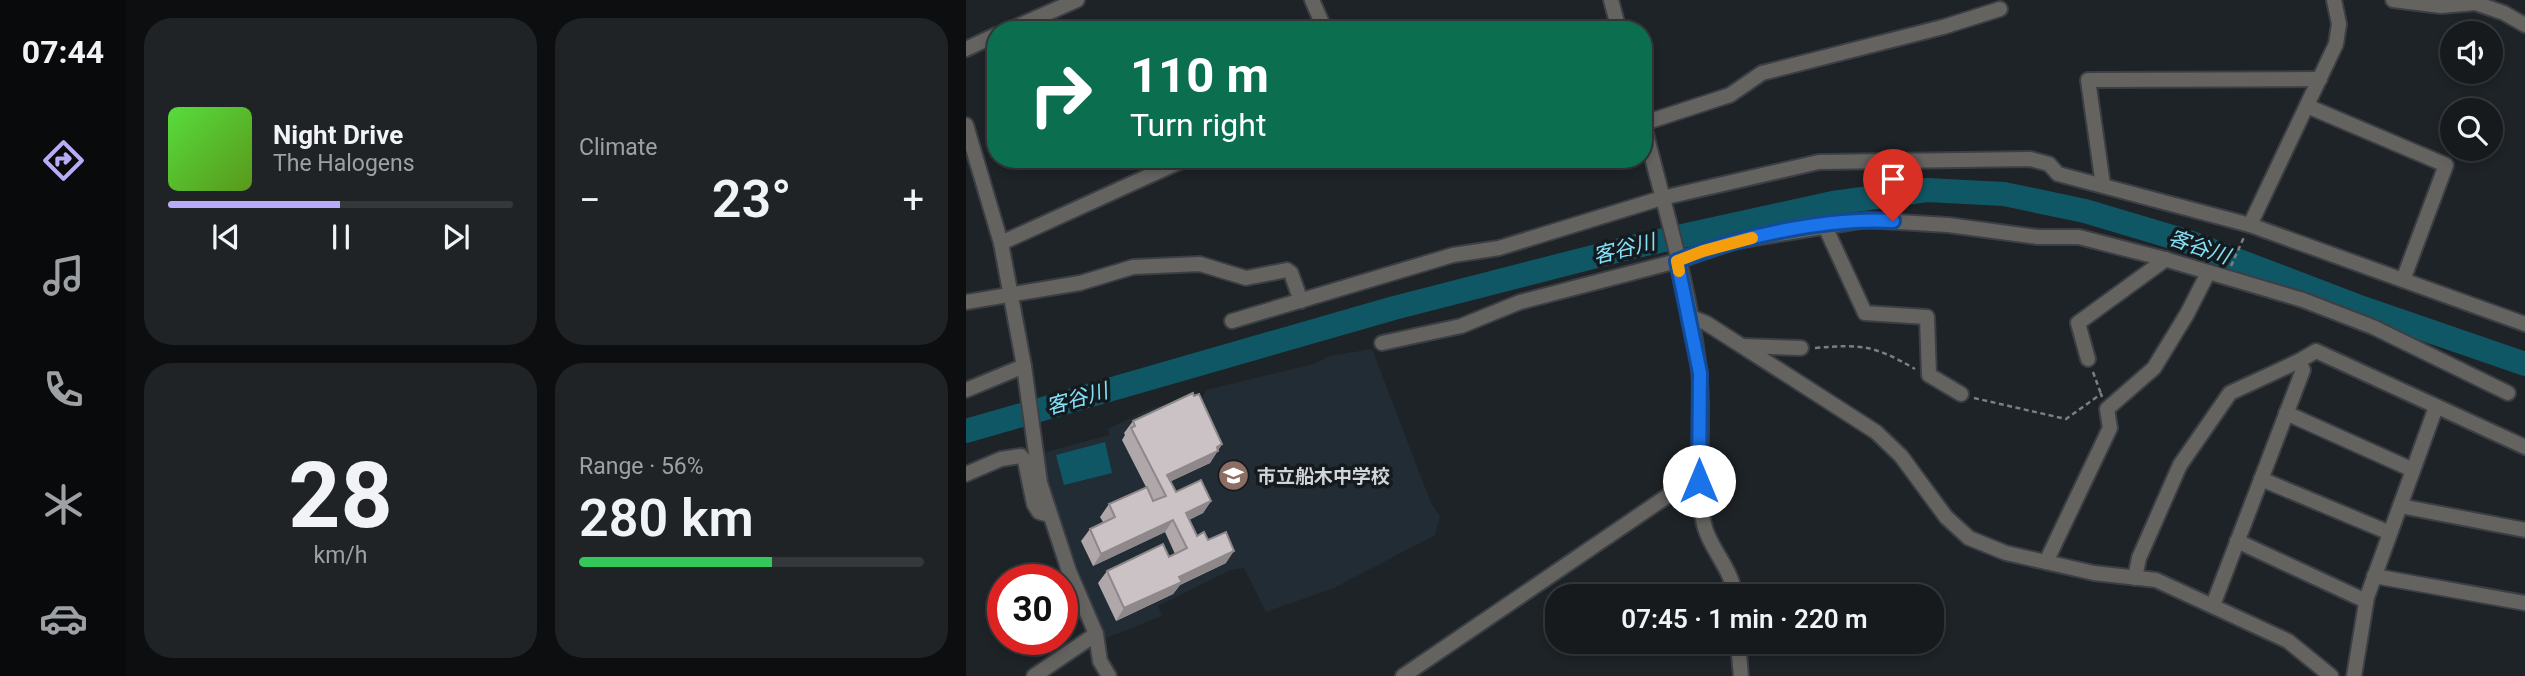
<!DOCTYPE html>
<html lang="en">
<head>
<meta charset="utf-8">
<style>
  :root { --surface:#161a1d; --page:#1f2326; --text:#f1f3f6; --muted:#9ea1a4; --line:#35383b; --accent:#b9abf7 }
  body { margin:0; font-family:Roboto,"Noto Sans JP",sans-serif; background:var(--page); color:var(--text); height:100vh; display:flex; flex-direction:column; font-size:26px; white-space:nowrap }
  * { box-sizing:border-box; margin:0 }
  p { font-size:23px; color:var(--muted) }
  .icon { flex:none; width:38px; height:38px; fill:none; stroke:currentColor; stroke-width:2; stroke-linecap:round; stroke-linejoin:round }
  .map { position:relative; flex:1; overflow:hidden }
  .side { display:flex; flex-direction:column; gap:18px; padding:18px; background:#0c0e10; width:840px }
  .side>* { flex:none }
  .top-card { position:absolute; left:21px; top:21px; width:665px; height:147px; border-radius:28px; box-shadow:0 4px 10px #0003,0 0 0 2px var(--line); background:#0b6e4f; color:#fff; overflow:hidden }
  .tools { position:absolute; left:1474px; top:21px; display:grid; gap:14px }
  .tools a { display:grid; place-items:center; width:63px; height:63px; border-radius:50%; background:var(--surface); box-shadow:0 4px 10px #0003,0 0 0 2px var(--line); font-size:35px }
  .speed { position:absolute; left:21px; top:564px; display:flex; gap:14px; font-size:35px; font-weight:700; text-align:center }
  .speed>* { display:grid; place-content:center; width:91px; height:91px; border-radius:50%; background:var(--surface); box-shadow:0 4px 10px #0003,0 0 0 2px var(--line); line-height:1 }
  .speed .limit { border:10px solid #d22; background:#fff; color:#111 }
  .pin { position:absolute; display:grid; place-items:center; width:60px; height:60px; color:#fff; margin:-72px -30px; border-radius:50% 50% 50% 0; rotate:-45deg; box-shadow:0 0 7px #0007 }
  .pin .icon { rotate:45deg }
  .me { position:absolute; width:77px; margin:-38px; rotate:0deg; stroke-linejoin:round; filter:drop-shadow(0 0 5px #0008) }
  .turn { display:flex; align-items:center; gap:24px; height:147px; padding:0 28px; font-size:32px }
  .turn .icon { width:91px; height:91px; stroke-width:2.5 }
  .turn b { display:block; font-size:49px; line-height:60px }
  .big { font-size:52px; font-weight:600; line-height:1.1 }
  .side .widget { flex:1; display:flex; flex-direction:column; justify-content:center; gap:10px; min-width:0; padding:0 24px; border-radius:28px; background:var(--page) }
  .side .dial { align-items:center; gap:0 }
  .dial b { font-size:91px; line-height:1 }
  .song { display:flex; align-items:center; gap:21px }
  .cover { width:84px; height:84px; border-radius:10px; background:linear-gradient(135deg,hsl(110 70% 55%),hsl(90 70% 35%)) }
  .played { height:7px; border-radius:4px; background:linear-gradient(90deg,var(--accent) 50%,var(--line) 50%) }
  .keys { display:flex; justify-content:space-around; direction:ltr }
  .heat { display:flex; justify-content:space-between; align-items:center; font-size:38px; direction:ltr }
  .charge { height:10px; border-radius:5px; background:linear-gradient(90deg,#34c759 56%,var(--line) 0) }
  .side .tiles { flex:1; display:grid; gap:18px; grid-template-columns:repeat(2,1fr) }
  .trip { position:absolute; left:579px; top:584px; width:399px; height:70px; border-radius:28px; background:var(--surface); box-shadow:0 4px 10px #0003,0 0 0 2px var(--line); font-weight:600; line-height:70px; text-align:center }
  main { display:flex; flex:1; min-height:0 }
  .menu { display:flex; flex-direction:column; width:126px; justify-content:space-around; align-items:center; background:#090a0c; color:var(--muted) }
  .menu .icon { width:49px; height:49px }
  .menu .current { color:var(--accent) }
  .menu b { font-size:32px; color:var(--text) }
  .map>svg:first-child { display:block }
</style>
</head>
<body>
<main>
<nav class="menu">
<b>07:44</b>
<svg class="icon current" aria-label="directions" viewBox="0 0 24 24"><path d="M12 3l9 9-9 9-9-9zM9 14v-3h6M13 9l2 2-2 2"/></svg>
<svg class="icon" aria-label="music" viewBox="0 0 24 24"><path d="M9 18V5l10-2v13"/><circle cx="6" cy="18" r="3"/><circle cx="16" cy="16" r="3"/></svg>
<svg class="icon" aria-label="phone" viewBox="0 0 24 24"><path d="M5 4h4l2 5-3 2q2 4 5 5l2-3 5 2v4C11 20 4 13 5 4z"/></svg>
<svg class="icon" aria-label="climate" viewBox="0 0 24 24"><path d="M12 3v18M4 7l16 10M4 17L20 7"/></svg>
<svg class="icon" aria-label="car" viewBox="0 0 24 24"><path d="M5 17H2v-5l4-1 3-4h7l3 4 3 1v5h-3M9 17h6M6 11h13"/><circle cx="7" cy="17" r="2"/><circle cx="17" cy="17" r="2"/></svg>
</nav>
<section class="side">
<div class="tiles">
<div class="widget">
<div class="song"><i class="cover"></i><div><b>Night Drive</b><p>The Halogens</p></div></div>
<div class="played"></div>
<div class="keys"><svg class="icon" aria-label="previous" viewBox="0 0 24 24"><path d="M18 5L8 12l10 7zM5 5v14"/></svg><svg class="icon" aria-label="pause" viewBox="0 0 24 24"><path d="M8 5v14M16 5v14"/></svg><svg class="icon" aria-label="next" viewBox="0 0 24 24"><path d="M6 5l10 7-10 7zM19 5v14"/></svg></div>
</div>
<div class="widget"><p>Climate</p>
<div class="heat"><a>−</a><b class="big">23°</b><a>+</a></div>
</div>
<div class="widget dial"><b>28</b><p>km/h</p></div>
<div class="widget"><p>Range · 56%</p><b class="big">280 km</b><div class="charge"></div></div>
</div>
</section>
<div class="map">
<svg width="1559" height="676" viewBox="0 0 1559 676">
  <rect width="100%" height="100%" fill="#1e2327"/>
  <!-- built -->
  <path fill="#222c35" d="M 406,349 L 465,503 L 474,516 L 469,535 L 368,588 L 300,612 L 278,568 L 265,570 L 192,606 L 196,616 L 140,638 L 85,500 L 77,453 L 143,435 L 142,429 L 188,407 L 237,397 L 240,390 L 347,364 L 363,356 Z"/>
  <!-- water -->
  <path fill="#0f5765" d="M 139,442 L 146,473 L 98,485 L 90,455 Z"/>
  <g fill="none" stroke-linecap="round" stroke-linejoin="round">
    <!-- river -->
    <path stroke="#0f5765" stroke-width="24" d="M 0,431 L 428,308 L 666,247 L 867,203 L 961,190 L 1038,194 L 1119,211 L 1223,242 L 1391,306 L 1559,364"/>
    <defs>
      <g id="street">
        <path d="M 346,0 L 359,30"/>
        <path d="M 645,0 L 653,30"/>
        <path d="M 1427,0 L 1475,6 L 1509,3 L 1538,13 L 1559,25"/>
        <path d="M 43,30 L 111,0"/>
        <path d="M 0,49 L 30,35"/>
        <path d="M 1341,106 L 1480,165 L 1437,280"/>
        <path d="M 677,122 C 697,203 724,287 733,370 C 739,420 730,470 737,519 C 741,547 767,568 769,597"/>
        <path d="M 678,123 L 764,95 L 796,73 L 977,27 L 1034,9"/>
        <path d="M 0,125 L 35,243 L 58,366 L 74,483 L 103,571 L 130,634 L 134,661 L 143,676"/>
        <path d="M 1137,185 L 1122,80 L 1354,79"/>
        <path d="M 861,225 L 862,233 L 899,313 L 961,317 L 963,375 L 995,394"/>
        <path d="M 1284,225 L 1370,44 L 1373,24 L 1368,0"/>
        <path d="M 35,243 L 220,159"/>
        <path d="M 0,302 L 114,283 L 167,267 L 234,264 L 280,278 L 321,270 L 325,273 L 335,301"/>
        <path d="M 725,317 L 740,323 L 910,432 L 935,456 L 980,517 L 1003,538 L 1040,553 L 1128,573 L 1190,580 L 1322,641 L 1365,676"/>
        <path d="M 266,321 L 487,255 L 533,248 L 696,198 L 853,162 L 1064,159 L 1083,164 L 1092,174 L 1284,225 L 1559,324"/>
        <path d="M 416,343 L 495,326 L 554,302 L 711,261 L 770,241 L 900,220 L 982,225 L 1072,237 L 1113,237 L 1195,258 L 1337,300 L 1407,327 L 1542,393"/>
        <path d="M 776,346 L 835,348"/>
        <path d="M 1122,359 L 1112,323 L 1200,259"/>
        <path d="M 1333,361 L 1350,351 L 1559,447"/>
        <path d="M 0,390 L 58,366"/>
        <path d="M 1320,413 L 1447,470"/>
        <path d="M 0,474 L 35,459 L 55,456 L 59,461 L 68,504 L 73,512 L 83,515"/>
        <path d="M 1295,479 L 1424,533"/>
        <path d="M 1434,506 L 1559,530"/>
        <path d="M 1271,541 L 1400,601"/>
        <path d="M 1080,562 L 1144,428 L 1141,409 L 1188,368 L 1221,314 L 1242,273"/>
        <path d="M 1408,576 L 1559,603"/>
        <path d="M 1169,578 L 1173,558 L 1214,465 L 1264,393 L 1333,361 L 1337,370 L 1247,605"/>
        <path d="M 772,642 L 775,676"/>
        <path d="M 68,676 L 130,634"/>
        <path d="M 437,676 L 722,482 L 733,481"/>
        <path d="M 1388,676 L 1401,597 L 1470,407"/>
      </g>
    </defs>
    <!-- street casing -->
    <use href="#street" stroke="#3b3f43" stroke-width="18"/>
    <!-- path -->
    <g stroke="#7b7f82" stroke-width="2.5" stroke-dasharray="5 3.5" stroke-linecap="butt">
      <path d="M 1265,266 L 1278,237"/>
      <path d="M 849,348 C 895,344 908,345 949,369"/>
      <path d="M 1127,372 L 1135,394"/>
      <path d="M 1008,398 L 1100,419 L 1135,394 L 1136,397"/>
    </g>
    <!-- street -->
    <use href="#street" stroke="#646360" stroke-width="14"/>
  </g>
  <!-- wall -->
  <path fill="#afa7a9" d="M 167,421 L 256,444 L 244,463 L 205,481 L 210,492 L 245,501 L 237,513 L 223,520 L 231,536 L 242,540 L 260,563 L 214,585 L 207,594 L 150,621 L 132,583 L 141,571 L 203,557 L 209,554 L 199,532 L 127,566 L 115,541 L 124,529 L 137,522 L 134,517 L 143,504 L 180,487 L 156,440 L 159,435 L 158,433 Z"/>
  <!-- shaded-wall -->
  <g fill="#8e888a">
    <path d="M 256,444 L 244,463 L 195,486 L 201,475 Z"/>
    <path d="M 245,501 L 237,513 L 212,525 L 220,513 Z"/>
    <path d="M 207,520 L 199,532 L 127,566 L 135,554 Z"/>
    <path d="M 268,551 L 260,563 L 214,585 L 207,594 L 150,621 L 158,608 L 213,577 Z"/>
  </g>
  <!-- building -->
  <path fill="#cbc2c5" stroke="#8e888a" stroke-width="2" d="M 227,393 L 228,396 L 233,394 L 256,444 L 251,447 L 252,451 L 201,475 L 210,492 L 235,480 L 245,501 L 220,513 L 231,536 L 238,532 L 242,540 L 260,532 L 268,551 L 213,577 L 216,582 L 158,608 L 141,571 L 197,544 L 203,557 L 221,548 L 207,520 L 135,554 L 124,529 L 149,517 L 143,504 L 181,487 L 187,501 L 200,496 L 165,428 L 169,426 L 167,421 Z"/>
  <g fill="none" stroke-linecap="round" stroke-linejoin="round">
    <defs>
      <path id="route" d="M 733,481 L 734,373 L 711,261 C 771,237 862,217 927,221"/>
    </defs>
    <!-- route casing -->
    <use href="#route" stroke="#114b97" stroke-width="18"/>
    <!-- route -->
    <use href="#route" stroke="#1a73e8" stroke-width="12"/>
    <!-- slow -->
    <path stroke="#f59e0b" stroke-width="12" d="M 713,271 L 711,261 L 737,251 L 786,238"/>
  </g>
  <!-- icons -->
  <defs>
    <symbol id="school-disc" viewBox="-11 -11 22 22"><circle r="9.5" fill="#8d6e63" stroke="#151a1e"/><path d="M0-5L7-2L0 1L-7-2ZM-4 1L0 2.5L4 1V4Q0 6-4 4Z" fill="#fff"/></symbol>
  </defs>
  <g fill-rule="evenodd">
    <use href="#school-disc" x="250" y="458" width="35" height="35"/>
  </g>
  <g text-anchor="middle" stroke-width="7" stroke-linejoin="round" paint-order="stroke">
    <!-- poi labels -->
    <g font-size="19" font-weight="bold" fill="#d2d5d8" stroke="#151a1e" text-anchor="start">
      <text x="291" y="483">市立船木中学校</text>
    </g>
    <!-- water labels -->
    <g font-size="21" font-style="italic" fill="#85e1f7" stroke="#151a1e">
      <text transform="translate(1233 247) rotate(19)" y="7">客谷川</text>
      <text transform="translate(658 249) rotate(-14)" y="7">客谷川</text>
      <text transform="translate(111 399) rotate(-16)" y="7">客谷川</text>
    </g>
  </g>
</svg>
<div class="tools">
<a><svg class="icon" aria-label="sound" viewBox="0 0 24 24"><path d="M4 9h4l5-4v14l-5-4H4zM17 9q2 3 0 6"/></svg></a>
<a><svg class="icon" aria-label="search" viewBox="0 0 24 24"><circle cx="10" cy="10" r="6"/><path d="M15 15l6 6"/></svg></a>
</div>
<div class="speed"><div class="limit">30</div></div>
<div class="pin" style="left:927px;top:221px;background:#d93025"><svg class="icon" aria-label="arrive" viewBox="0 0 24 24"><path d="M6 21V4h12l-3 4 3 4H6"/></svg></div>
<svg class="me" style="left:733px;top:481px" viewBox="-20 -20 40 40"><circle r="19" fill="#fff"/><path d="M0-13L10 11 0 6-10 11z" fill="#1a73e8"/></svg>
<div class="trip">07:45 · 1 min · 220 m</div>
<div class="top-card">
<div class="turn"><svg class="icon" aria-label="right" viewBox="0 0 24 24"><path d="M7 20v-9h11M14 6l5 5-5 5"/></svg><div><b>110 m</b>Turn right</div></div>
</div>
</div>
</main>
</body>
</html>
